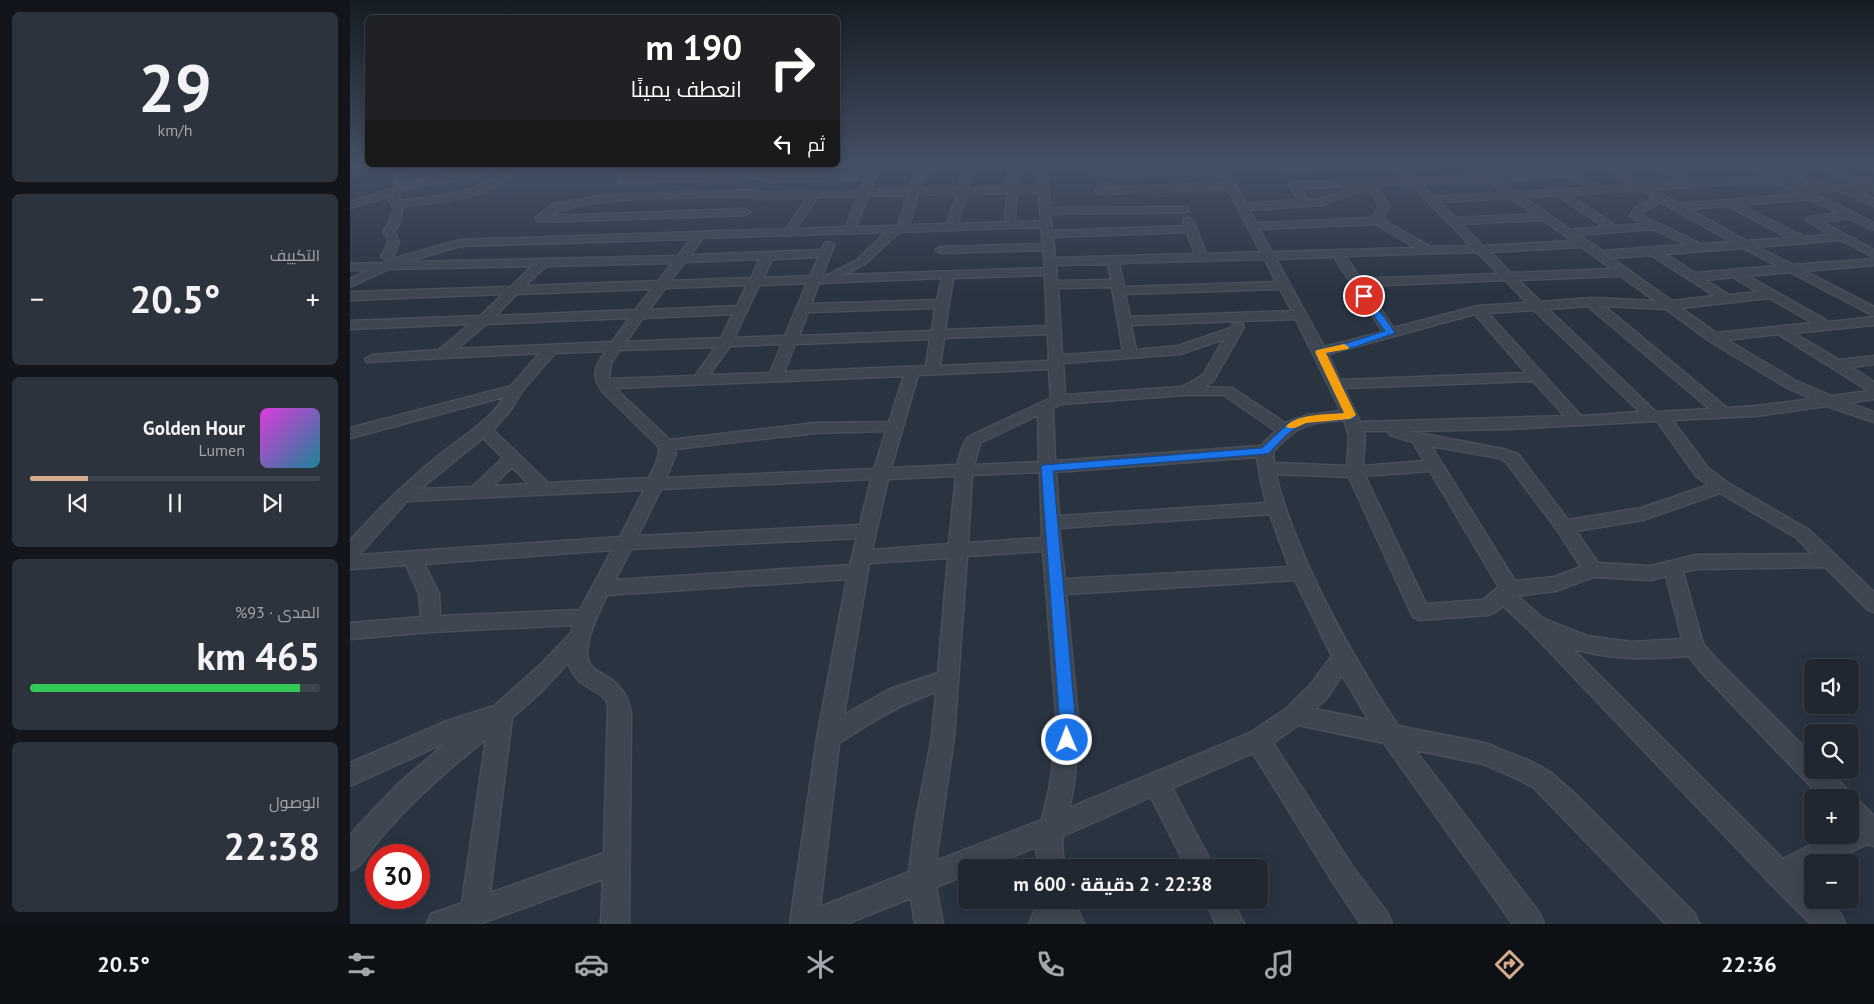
<!DOCTYPE html>
<html lang="ar">
<head>
<meta charset="utf-8">
<style>
  :root { --surface:#202731; --page:#2d333d; --text:#f1f3f6; --muted:#a2a5ab; --line:#3d444d; --accent:#d6ab8b }
  body { margin:0; font-family:"PT Sans",Cairo,sans-serif; background:var(--page); color:var(--text); direction:rtl; height:100vh; display:flex; flex-direction:column; font-size:19px; white-space:nowrap }
  * { box-sizing:border-box; margin:0 }
  p { font-size:16px; color:var(--muted) }
  .icon { flex:none; width:28px; height:28px; fill:none; stroke:currentColor; stroke-width:2; stroke-linecap:round; stroke-linejoin:round }
  .map { position:relative; flex:1; overflow:hidden; direction:ltr }
  .details { display:flex; flex-direction:column; gap:12px; padding:12px; background:#12151b; width:350px }
  .details>* { flex:none }
  .top-card { position:absolute; left:15px; top:15px; width:475px; height:152px; border-radius:8px; box-shadow:0 2px 12px #0003,0 0 0 1px var(--line); direction:rtl; background:#202124; color:#fff; overflow:hidden }
  .fabs { position:absolute; left:1454px; top:659px; display:grid; gap:10px }
  .fabs a { display:grid; place-items:center; width:55px; height:55px; border-radius:8px; background:var(--surface); box-shadow:0 2px 12px #0003,0 0 0 1px var(--line); font-size:25px }
  .speed { position:absolute; left:15px; top:844px; display:flex; gap:10px; font-size:25px; font-weight:700; text-align:center }
  .speed>* { display:grid; place-content:center; width:65px; height:65px; border-radius:50%; background:var(--surface); box-shadow:0 2px 12px #0003,0 0 0 1px var(--line); line-height:1 }
  .speed .limit { border:8px solid #d22; background:#fff; color:#111 }
  .pin { position:absolute; display:grid; place-items:center; width:42px; height:42px; color:#fff; margin:-21px; border:2px solid #fff; border-radius:50%; box-shadow:0 1px 5px #0007 }
  .me { position:absolute; width:55px; margin:-28px; rotate:359deg; stroke-linejoin:round; filter:drop-shadow(0 0 4px #0008) }
  .turn { display:flex; align-items:center; gap:18px; height:105px; padding:0 15px; font-size:22px }
  .turn .icon { width:65px; height:65px; stroke-width:2.5 }
  .turn b { display:block; font-size:35px; line-height:42px }
  .then { display:flex; align-items:center; height:48px; padding:0 15px; background:#0003; gap:10px; font-size:19px }
  .big { font-size:38px; font-weight:700; line-height:1.1 }
  .details .card { flex:1; display:flex; flex-direction:column; justify-content:center; gap:8px; min-width:0; padding:0 18px; border-radius:8px; background:var(--page) }
  .details .dial { align-items:center; gap:0 }
  .dial b { font-size:65px; line-height:1 }
  .song { display:flex; align-items:center; gap:15px }
  .cover { width:60px; height:60px; border-radius:8px; background:linear-gradient(135deg,hsl(300 70% 55%),hsl(190 70% 35%)) }
  .played { height:5px; border-radius:2px; background:linear-gradient(90deg,var(--accent) 20%,var(--line) 20%) }
  .keys { display:flex; justify-content:space-around; direction:ltr }
  .heat { display:flex; justify-content:space-between; align-items:center; font-size:28px; direction:ltr }
  .charge { height:8px; border-radius:4px; background:linear-gradient(90deg,#34c759 93%,var(--line) 0) }
  .trip { position:absolute; left:608px; top:859px; width:310px; height:50px; border-radius:8px; background:var(--surface); box-shadow:0 2px 12px #0003,0 0 0 1px var(--line); font-weight:700; line-height:50px; text-align:center; direction:rtl }
  .dock { display:flex; height:80px; justify-content:space-around; align-items:center; background:#0d1014; color:var(--muted) }
  .dock .icon { width:35px; height:35px }
  .dock .on { color:var(--accent) }
  .dock b { font-size:22px; color:var(--text) }
  main { display:flex; flex:1; min-height:0 }
  .map>svg:first-child { display:block }
</style>
</head>
<body>
<main>
<div class="map">
<svg width="1524" height="924" viewBox="0 0 1524 924">
  <rect width="100%" height="100%" fill="#2a3441"/>
  <g fill="none" stroke-linecap="round" stroke-linejoin="round">
    <defs>
      <g id="minor">
        <path d="M 568,163 L 622,163 L 618,188 L 657,187 L 659,163 L 667,163 L 667,187 L 688,186 L 689,163 L 697,163 L 700,208 L 838,207 L 838,211 L 834,212 L 700,214 L 702,231 L 835,226 L 833,220 L 838,217 L 843,220 L 856,254 L 911,252 L 878,189 L 750,194 L 745,191 L 750,188 L 875,183 L 870,173 L 748,176 L 743,173 L 745,171 L 867,167 L 865,163 L 873,163 L 896,204 L 948,200 L 939,185 L 944,182 L 1056,179 L 1045,168 L 929,170 L 929,166 L 932,165 L 1122,163 L 1142,176 L 1209,171 L 1197,163 L 1207,163 L 1252,187 L 1282,185 L 1245,163 L 1255,163 L 1294,184 L 1332,182 L 1312,171 L 1310,169 L 1316,163 L 1325,163 L 1321,168 L 1344,181 L 1415,177 L 1390,163 L 1400,163 L 1448,186 L 1462,185 L 1418,164 L 1426,163 L 1475,185 L 1524,185 L 1524,191 L 1505,191 L 1524,199 L 1524,206 L 1491,191 L 1459,191 L 1524,223 L 1524,230 L 1498,218 L 1472,222 L 1524,250 L 1524,257 L 1491,240 L 1407,247 L 1443,265 L 1524,259 L 1524,265 L 1455,271 L 1524,307 L 1524,316 L 1440,272 L 1398,276 L 1479,322 L 1524,317 L 1524,325 L 1444,333 L 1489,360 L 1524,356 L 1524,364 L 1501,367 L 1524,382 L 1524,399 L 1498,403 L 1524,412 L 1524,422 L 1477,406 L 1405,416 L 1322,420 L 1358,468 L 1378,483 L 1459,530 L 1524,592 L 1524,612 L 1517,609 L 1475,567 L 1346,569 L 1333,572 L 1353,644 L 1368,661 L 1462,755 L 1462,770 L 1478,770 L 1498,790 L 1501,798 L 1509,801 L 1524,816 L 1524,846 L 1517,844 L 1481,862 L 1462,862 L 1462,872 L 1452,878 L 1462,888 L 1462,900 L 1476,900 L 1491,914 L 1495,924 L 1461,924 L 1421,884 L 1178,629 L 1153,606 L 1145,612 L 1138,615 L 1070,620 L 1063,617 L 999,477 L 926,474 C 931,499 940,522 950,546 C 976,610 1010,668 1048,726 L 1135,743 L 1182,762 L 1200,772 L 1225,794 L 1345,914 L 1349,924 L 1316,924 L 1184,788 L 1166,778 L 1133,764 L 1065,750 L 1190,914 L 1194,924 L 1163,924 L 1034,743 L 948,725 L 923,743 L 1004,869 L 1038,914 L 1042,924 L 1011,924 L 986,887 L 903,753 L 822,788 L 864,868 L 837,868 L 801,797 L 713,836 L 712,843 L 714,868 L 688,868 L 686,847 L 635,868 L 616,868 L 616,875 L 586,887 L 593,924 L 565,924 L 561,898 L 496,924 L 440,924 L 467,738 L 497,579 L 257,595 C 250,610 230,648 240,664 C 244,670 251,673 256,676 C 271,685 278,696 281,713 L 279,924 L 251,924 L 253,879 L 129,924 L 77,924 L 81,914 L 112,903 L 136,739 C 97,770 60,802 28,841 C 19,852 14,865 0,871 L 0,836 L 8,826 L 47,785 L 97,742 L 0,786 L 0,763 L 97,721 L 144,706 L 190,665 L 221,633 L 223,625 L 81,632 L 0,639 L 0,623 L 71,617 L 69,594 L 56,565 L 0,569 L 0,541 C 28,508 59,480 92,453 C 114,435 139,422 154,397 L 0,438 L 0,428 L 161,386 L 190,353 L 17,362 L 15,359 L 22,355 L 89,350 L 120,324 L 0,329 L 0,321 L 130,316 L 153,294 L 0,300 L 0,292 L 161,287 L 182,266 L 39,269 L 0,287 L 0,279 L 19,270 L 0,270 L 0,264 L 35,263 L 49,257 L 111,240 L 436,229 L 457,198 L 406,199 L 401,196 C 363,197 224,195 200,216 L 395,209 L 400,212 L 395,215 L 190,222 L 185,219 L 200,205 L 255,195 L 408,190 L 413,193 L 511,191 L 515,179 L 418,182 L 415,181 L 414,178 L 269,183 L 269,179 C 279,170 285,165 300,165 L 283,176 L 420,172 L 423,173 L 424,176 L 521,173 L 526,176 L 520,190 L 559,189 ZM 1114,165 L 1130,176 L 1066,178 L 1055,167 ZM 613,168 L 609,188 L 569,189 L 575,170 ZM 1218,176 L 1239,188 L 1165,192 L 1149,181 ZM 1138,182 L 1154,193 L 1084,197 L 1071,184 ZM 1425,182 L 1449,194 L 1329,204 L 1303,189 ZM 1061,184 L 1121,246 L 1081,247 L 1033,220 L 1039,205 L 1025,185 ZM 1011,186 L 970,199 L 958,200 L 950,188 ZM 1018,189 L 1029,205 L 1023,218 L 906,223 L 899,210 L 971,205 ZM 1291,190 L 1304,198 L 1286,207 L 1280,216 L 1292,224 L 1266,226 L 1219,195 ZM 688,192 L 691,221 L 665,222 L 666,193 ZM 657,193 L 655,222 L 607,224 L 617,194 ZM 607,194 L 597,224 L 559,225 L 568,195 ZM 558,195 L 548,226 L 506,227 L 518,196 ZM 1207,195 L 1254,227 L 1220,230 L 1173,197 ZM 508,196 L 496,227 L 446,229 L 467,197 ZM 1161,198 L 1184,214 L 1105,218 L 1089,202 ZM 1459,199 L 1488,213 L 1461,217 L 1456,220 L 1480,235 L 1454,237 L 1390,205 ZM 1311,202 L 1382,242 L 1351,244 L 1291,215 L 1294,211 ZM 1377,206 L 1439,238 L 1396,241 L 1339,209 ZM 1193,220 L 1223,241 L 1133,246 L 1111,224 ZM 1025,224 L 1066,248 L 922,252 L 909,229 ZM 691,227 L 693,244 L 591,247 L 585,250 L 591,253 L 693,250 L 695,268 L 494,275 L 515,264 L 549,232 ZM 1303,229 L 1336,245 L 1252,251 L 1229,235 ZM 536,232 L 507,260 L 477,275 L 472,276 L 484,245 L 479,242 L 475,243 L 471,250 L 340,255 L 353,238 ZM 837,232 L 845,254 L 705,258 L 703,237 ZM 341,239 L 328,256 L 55,262 L 111,246 ZM 1232,247 L 1262,269 L 1161,273 L 1140,252 ZM 1393,248 L 1428,266 L 1345,273 L 1315,254 ZM 1127,252 L 1149,274 L 1011,279 L 995,256 ZM 1301,255 L 1365,296 L 1322,301 L 1261,258 ZM 469,257 L 460,276 L 413,278 L 422,259 ZM 984,257 L 1033,332 L 974,347 L 926,259 ZM 410,259 L 401,278 L 320,281 L 335,262 ZM 915,259 L 926,282 L 774,287 L 769,263 ZM 323,263 L 308,281 L 175,286 L 196,266 ZM 758,264 L 761,280 L 707,281 L 706,265 ZM 695,275 L 697,326 L 595,330 L 603,278 ZM 1271,276 L 1305,301 L 1241,298 L 1191,302 L 1168,280 ZM 1383,277 L 1408,292 L 1379,295 L 1355,280 ZM 592,278 L 587,300 L 461,304 L 469,283 ZM 1155,280 L 1177,303 L 1128,306 L 1043,328 L 1015,286 ZM 457,283 L 435,336 L 384,338 L 409,285 ZM 397,285 L 387,306 L 299,310 L 315,288 ZM 762,287 L 773,351 L 712,355 L 708,288 ZM 302,289 L 285,310 L 145,316 L 167,294 ZM 930,289 L 942,311 L 780,317 L 775,294 ZM 1419,298 L 1463,323 L 1366,333 L 1331,308 ZM 1238,306 L 1360,409 L 1306,412 L 1198,309 ZM 1254,306 L 1316,309 L 1358,340 L 1436,387 L 1462,399 L 1405,406 L 1377,408 ZM 585,308 L 582,331 L 449,336 L 458,312 ZM 1184,310 L 1290,412 L 1231,416 L 1138,313 ZM 383,314 L 371,338 L 276,342 L 293,318 ZM 1125,314 L 1176,373 L 990,380 L 978,354 ZM 279,318 L 262,342 L 107,349 L 136,324 ZM 946,319 L 991,411 L 958,415 L 935,423 L 882,388 L 853,387 L 863,381 L 894,327 L 893,324 L 883,324 L 881,328 L 828,346 L 786,350 L 781,325 ZM 698,334 L 699,361 L 590,366 L 594,338 ZM 1428,334 L 1519,391 L 1481,396 L 1446,381 L 1377,340 ZM 580,339 L 576,366 L 434,372 L 445,344 ZM 874,339 L 853,375 L 832,387 L 715,395 L 713,363 L 830,354 ZM 432,344 L 420,373 L 359,375 L 380,346 ZM 366,347 L 345,376 L 259,379 L 261,363 L 270,350 ZM 256,351 C 245,366 241,375 252,391 L 309,447 C 310,458 304,468 299,478 L 198,483 L 143,430 L 160,411 L 172,391 L 205,353 ZM 699,369 L 701,398 L 618,437 L 612,448 L 607,465 L 541,468 L 568,375 ZM 554,376 L 539,422 L 465,423 L 320,440 L 265,388 ZM 1183,381 L 1215,416 L 1010,422 L 994,388 ZM 835,395 L 874,395 L 926,431 L 910,446 L 705,461 L 703,408 L 711,404 ZM 688,415 L 689,462 L 624,465 L 630,443 ZM 994,420 L 999,436 L 997,466 L 924,463 L 923,452 C 948,424 957,423 994,420 ZM 1307,421 L 1346,476 L 1359,485 L 1291,508 L 1218,520 L 1168,454 L 1153,449 L 1057,431 L 1157,429 ZM 536,431 L 524,469 L 316,478 L 326,454 L 325,449 L 465,433 ZM 1013,431 L 1038,431 L 1040,435 L 1063,442 L 1074,461 L 1013,466 L 1015,436 ZM 133,438 L 153,458 L 122,487 L 70,489 ZM 1081,446 L 1149,458 L 1156,462 L 1208,531 L 1231,567 L 1204,577 L 1165,581 ZM 907,457 L 911,481 L 916,503 L 709,516 L 706,472 ZM 162,467 L 179,484 L 143,486 ZM 1080,471 L 1149,587 L 1133,600 L 1076,604 L 1015,476 ZM 690,472 L 692,538 L 618,543 L 622,475 ZM 606,476 L 599,544 L 522,550 L 538,479 ZM 521,479 L 510,525 L 288,536 L 311,489 ZM 294,490 L 270,537 L 9,555 L 57,501 ZM 1370,493 L 1447,538 L 1462,554 L 1346,555 L 1301,566 L 1248,563 L 1226,531 L 1293,520 ZM 920,514 L 939,567 L 715,579 L 709,528 ZM 507,538 L 500,565 L 265,580 L 281,549 ZM 262,550 L 230,610 L 90,616 L 89,594 L 74,564 ZM 693,551 L 707,727 L 700,785 L 692,820 L 586,861 L 604,737 L 617,556 ZM 598,558 L 588,673 L 540,689 L 494,715 L 519,563 ZM 1316,576 L 1332,639 L 1281,642 L 1237,636 L 1194,619 L 1167,596 L 1205,591 L 1244,577 L 1301,580 ZM 945,580 L 982,656 L 961,684 L 937,708 L 900,733 L 719,808 L 724,785 L 729,727 L 716,594 ZM 1222,648 C 1261,661 1299,659 1339,656 L 1352,673 L 1472,798 L 1500,798 L 1500,835 L 1482,835 L 1433,859 ZM 218,663 C 221,670 224,676 229,681 C 238,689 254,692 258,705 L 254,853 L 140,893 L 162,718 L 190,693 ZM 992,675 L 1019,720 L 965,709 L 977,698 ZM 586,692 L 582,737 L 565,825 L 559,872 L 470,907 L 489,743 C 523,721 548,705 586,692 Z"/>
        <path d="M 1462,163 C 1478,163 1489,173 1504,177 C 1511,179 1518,175 1524,180 C 1509,191 1477,172 1463,165 Z"/>
        <path d="M 1510,163 L 1524,164 L 1524,170 L 1511,165 Z"/>
        <path d="M 18,164 L 35,165 L 30,168 L 0,173 L 0,167 Z"/>
        <path d="M 46,165 L 56,165 L 55,183 L 123,172 L 120,165 L 130,165 L 133,174 L 128,177 L 49,190 L 49,201 C 87,196 133,195 160,165 L 166,165 L 168,167 C 143,200 91,202 53,206 L 49,225 L 44,231 L 49,242 L 43,257 L 37,260 L 31,257 L 39,242 L 33,231 L 39,224 L 44,207 L 39,201 L 39,196 L 0,208 L 0,202 L 46,188 Z"/>
        <path d="M 689,900 L 724,900 L 734,924 L 679,924 Z"/>
        <path d="M 855,900 L 882,900 L 894,924 L 866,924 Z"/>
      </g>
    </defs>
    <!-- minor casing -->
    <use href="#minor" stroke="#484f5a" stroke-width="3"/>
    <!-- minor -->
    <use href="#minor" fill="#3e4651" fill-rule="evenodd"/>
  </g>
  <!-- sky -->
  <linearGradient id="sky" x2="0" y2="1"><stop stop-color="#171d24"/><stop offset="0.56" stop-color="#445065"/><stop offset="1" stop-color="#445065" stop-opacity="0"/></linearGradient>
  <rect width="1524" height="292" fill="url(#sky)"/>
  <!-- route -->
  <path fill="#1a73e8" stroke="#114b97" d="M 1014,293 L 1018,294 L 1045,333 L 1004,347 L 976,353 L 1006,415 L 1004,418 C 987,422 965,418 949,426 C 937,432 928,444 919,453 L 915,454 L 703,471 L 726,727 L 725,740 L 723,746 L 717,748 L 711,746 L 709,740 L 710,727 L 691,467 L 693,465 L 912,448 L 940,422 L 954,417 L 994,413 L 965,352 L 967,350 L 998,343 L 1035,331 L 1010,296 Z"/>
  <!-- slow -->
  <path fill="#f59e0b" d="M 994,344 L 999,347 L 998,349 L 976,353 L 1006,415 L 1000,419 L 956,423 L 945,428 L 938,428 L 936,426 C 949,413 976,415 994,413 L 965,352 L 967,350 Z"/>
</svg>
<div class="fabs">
<a><svg class="icon" aria-label="sound" viewBox="0 0 24 24"><path d="M4 9h4l5-4v14l-5-4H4zM17 9q2 3 0 6"/></svg></a>
<a><svg class="icon" aria-label="search" viewBox="0 0 24 24"><circle cx="10" cy="10" r="6"/><path d="M15 15l6 6"/></svg></a>
<a>+</a>
<a>−</a>
</div>
<div class="speed"><div class="limit">30</div></div>
<div class="pin" style="left:1014px;top:296px;background:#d93025"><svg class="icon" aria-label="arrive" viewBox="0 0 24 24"><path d="M6 21V4h12l-3 4 3 4H6"/></svg></div>
<svg class="me" style="left:717px;top:740px" viewBox="-20 -20 40 40"><circle r="17" fill="#1a73e8" stroke="#fff" stroke-width="3"/><path d="M0-11L8 9 0 5-8 9z" fill="#fff"/></svg>
<div class="trip">22:38 · 2 دقيقة · 600 m</div>
<div class="top-card">
<div class="turn"><svg class="icon" aria-label="right" viewBox="0 0 24 24"><path d="M7 20v-9h11M14 6l5 5-5 5"/></svg><div><b>190 m</b>انعطف يمينًا</div></div>
<div class="then">ثم<svg class="icon" aria-label="left" viewBox="0 0 24 24"><path d="M17 20v-9H6M10 6l-5 5 5 5"/></svg></div>
</div>
</div>
<section class="details">
<div class="card dial"><b>29</b><p>km/h</p></div>
<div class="card"><p>التكييف</p>
<div class="heat"><a>−</a><b class="big">20.5°</b><a>+</a></div>
</div>
<div class="card">
<div class="song"><i class="cover"></i><div><b>Golden Hour</b><p>Lumen</p></div></div>
<div class="played"></div>
<div class="keys"><svg class="icon" aria-label="previous" viewBox="0 0 24 24"><path d="M18 5L8 12l10 7zM5 5v14"/></svg><svg class="icon" aria-label="pause" viewBox="0 0 24 24"><path d="M8 5v14M16 5v14"/></svg><svg class="icon" aria-label="next" viewBox="0 0 24 24"><path d="M6 5l10 7-10 7zM19 5v14"/></svg></div>
</div>
<div class="card"><p>المدى · 93%</p><b class="big">465 km</b><div class="charge"></div></div>
<div class="card"><p>الوصول</p><b class="big">22:38</b></div>
</section>
</main>
<nav class="dock">
<b>22:36</b>
<svg class="icon on" aria-label="directions" viewBox="0 0 24 24"><path d="M12 3l9 9-9 9-9-9zM9 14v-3h6M13 9l2 2-2 2"/></svg>
<svg class="icon" aria-label="music" viewBox="0 0 24 24"><path d="M9 18V5l10-2v13"/><circle cx="6" cy="18" r="3"/><circle cx="16" cy="16" r="3"/></svg>
<svg class="icon" aria-label="phone" viewBox="0 0 24 24"><path d="M5 4h4l2 5-3 2q2 4 5 5l2-3 5 2v4C11 20 4 13 5 4z"/></svg>
<svg class="icon" aria-label="climate" viewBox="0 0 24 24"><path d="M12 3v18M4 7l16 10M4 17L20 7"/></svg>
<svg class="icon" aria-label="car" viewBox="0 0 24 24"><path d="M5 17H2v-5l4-1 3-4h7l3 4 3 1v5h-3M9 17h6M6 11h13"/><circle cx="7" cy="17" r="2"/><circle cx="17" cy="17" r="2"/></svg>
<svg class="icon" aria-label="filters" viewBox="0 0 24 24"><path d="M4 7h16M4 17h16"/><circle cx="9" cy="7" r="2"/><circle cx="15" cy="17" r="2"/></svg>
<b>20.5°</b>
</nav>
</body>
</html>
